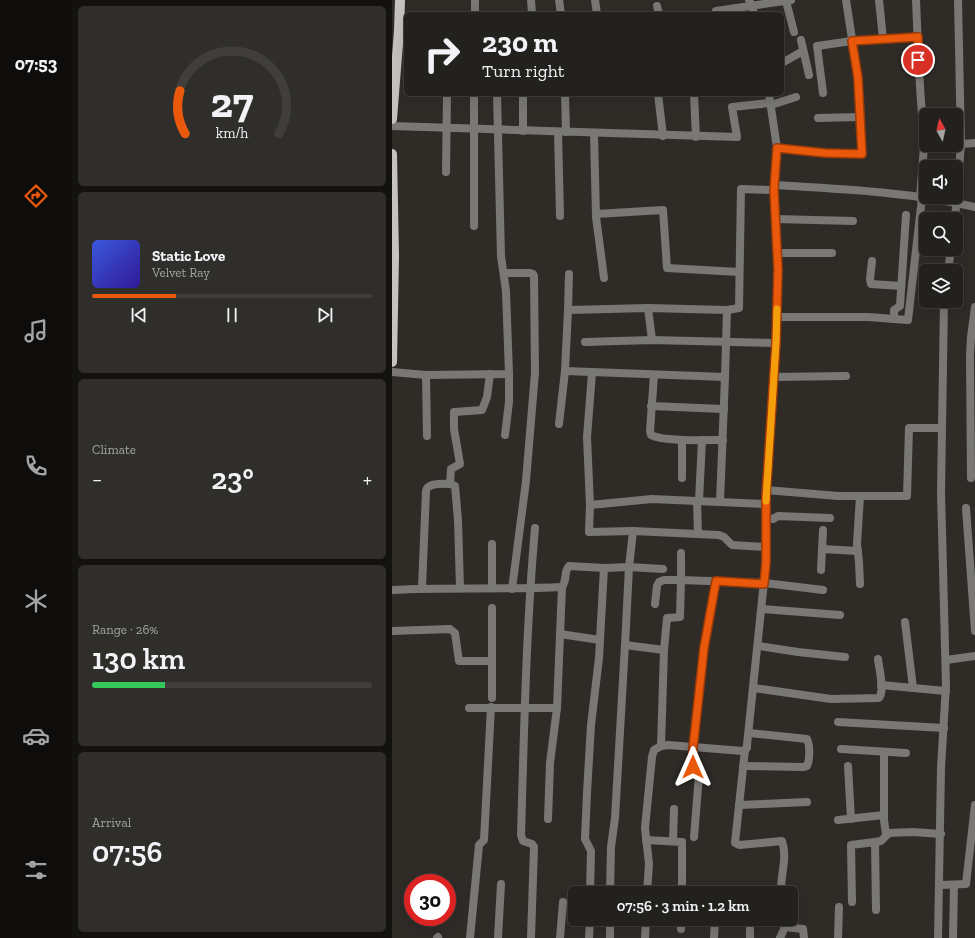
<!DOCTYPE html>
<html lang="en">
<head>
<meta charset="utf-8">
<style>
  :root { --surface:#23211e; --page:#2f2e2b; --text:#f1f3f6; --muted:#a3a3a4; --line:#403e3c; --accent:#ea580c }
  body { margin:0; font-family:"Zilla Slab",serif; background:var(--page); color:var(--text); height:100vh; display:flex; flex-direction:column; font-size:15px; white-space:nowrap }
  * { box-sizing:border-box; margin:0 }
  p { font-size:13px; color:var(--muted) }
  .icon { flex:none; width:22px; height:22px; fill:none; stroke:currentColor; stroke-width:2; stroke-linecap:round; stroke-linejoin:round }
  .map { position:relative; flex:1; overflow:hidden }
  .sheet { display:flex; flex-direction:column; gap:6px; padding:6px; background:#131210; width:320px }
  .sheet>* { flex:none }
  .guide { position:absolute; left:12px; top:12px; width:380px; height:84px; border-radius:6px; box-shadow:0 4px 16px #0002,0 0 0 1px var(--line); background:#23211e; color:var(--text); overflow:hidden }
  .needle { width:26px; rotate:352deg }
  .buttons { position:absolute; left:527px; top:108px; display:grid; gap:8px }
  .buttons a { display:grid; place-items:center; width:44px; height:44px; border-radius:6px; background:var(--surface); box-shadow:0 4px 16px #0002,0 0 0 1px var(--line); font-size:20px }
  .speed { position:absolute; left:12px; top:874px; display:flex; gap:8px; font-size:20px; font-weight:700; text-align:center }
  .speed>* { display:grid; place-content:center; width:52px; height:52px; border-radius:50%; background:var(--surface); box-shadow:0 4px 16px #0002,0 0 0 1px var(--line); line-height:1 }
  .speed .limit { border:6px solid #d22; background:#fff; color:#111 }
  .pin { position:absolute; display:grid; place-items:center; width:34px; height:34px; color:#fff; margin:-17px; border:2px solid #fff; border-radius:50%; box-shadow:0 1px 4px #0007 }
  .me { position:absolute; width:44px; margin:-22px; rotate:0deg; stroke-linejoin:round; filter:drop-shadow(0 0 3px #0008) }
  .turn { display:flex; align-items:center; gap:14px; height:84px; padding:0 12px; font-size:18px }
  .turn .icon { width:52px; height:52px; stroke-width:2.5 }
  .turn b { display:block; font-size:28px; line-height:34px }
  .big { font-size:30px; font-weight:600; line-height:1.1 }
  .sheet .card { flex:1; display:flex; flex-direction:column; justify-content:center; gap:6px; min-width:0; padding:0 14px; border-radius:6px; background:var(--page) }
  .sheet .dial { align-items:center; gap:0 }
  .dial svg { height:104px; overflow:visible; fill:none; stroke:var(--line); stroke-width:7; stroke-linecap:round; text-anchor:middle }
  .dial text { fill:var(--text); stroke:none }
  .song { display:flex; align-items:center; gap:12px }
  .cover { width:48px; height:48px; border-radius:6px; background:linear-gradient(135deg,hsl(230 70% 55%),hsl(250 70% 35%)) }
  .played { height:4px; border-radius:2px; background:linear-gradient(90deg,var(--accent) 30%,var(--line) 30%) }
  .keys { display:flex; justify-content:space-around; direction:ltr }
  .heat { display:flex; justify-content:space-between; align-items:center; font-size:22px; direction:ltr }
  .charge { height:6px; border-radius:3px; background:linear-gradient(90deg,#34c759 26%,var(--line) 0) }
  .trip { position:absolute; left:176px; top:886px; width:230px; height:40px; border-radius:6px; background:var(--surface); box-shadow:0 4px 16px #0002,0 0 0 1px var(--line); font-weight:600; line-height:40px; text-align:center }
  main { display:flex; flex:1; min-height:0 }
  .tabs { display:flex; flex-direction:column; width:72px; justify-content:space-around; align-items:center; background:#0e0d0c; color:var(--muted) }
  .tabs .icon { width:28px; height:28px }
  .tabs .current { color:var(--accent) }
  .tabs b { font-size:18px; color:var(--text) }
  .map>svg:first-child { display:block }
</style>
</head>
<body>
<main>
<nav class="tabs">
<b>07:53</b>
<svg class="icon current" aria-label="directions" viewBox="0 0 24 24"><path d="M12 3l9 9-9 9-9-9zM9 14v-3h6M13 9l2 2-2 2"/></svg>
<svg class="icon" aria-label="music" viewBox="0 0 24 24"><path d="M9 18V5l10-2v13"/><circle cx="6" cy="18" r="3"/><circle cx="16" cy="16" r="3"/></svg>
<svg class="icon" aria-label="phone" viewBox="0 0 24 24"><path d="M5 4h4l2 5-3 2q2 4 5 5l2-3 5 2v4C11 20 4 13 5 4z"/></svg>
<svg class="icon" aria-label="climate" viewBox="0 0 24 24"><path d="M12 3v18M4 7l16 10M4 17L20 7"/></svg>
<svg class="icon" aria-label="car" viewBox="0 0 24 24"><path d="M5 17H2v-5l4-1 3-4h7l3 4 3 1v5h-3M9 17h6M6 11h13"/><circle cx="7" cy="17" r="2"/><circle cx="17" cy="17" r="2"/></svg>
<svg class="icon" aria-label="filters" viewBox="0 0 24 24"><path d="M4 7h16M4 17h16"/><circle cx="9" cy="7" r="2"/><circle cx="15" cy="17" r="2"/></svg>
</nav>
<section class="sheet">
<div class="card dial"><svg viewBox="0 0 100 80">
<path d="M14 69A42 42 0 1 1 86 69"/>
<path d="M14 69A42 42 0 0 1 10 36" stroke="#ea580c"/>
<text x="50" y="56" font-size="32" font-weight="700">27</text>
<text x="50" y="72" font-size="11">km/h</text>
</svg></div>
<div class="card">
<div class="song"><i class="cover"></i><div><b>Static Love</b><p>Velvet Ray</p></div></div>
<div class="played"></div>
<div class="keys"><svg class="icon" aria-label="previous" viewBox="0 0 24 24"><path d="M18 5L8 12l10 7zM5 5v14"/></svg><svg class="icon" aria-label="pause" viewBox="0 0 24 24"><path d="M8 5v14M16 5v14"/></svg><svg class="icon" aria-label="next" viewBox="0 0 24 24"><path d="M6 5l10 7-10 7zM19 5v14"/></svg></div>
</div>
<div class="card"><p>Climate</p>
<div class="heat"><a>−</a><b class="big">23°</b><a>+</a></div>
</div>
<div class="card"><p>Range · 26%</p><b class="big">130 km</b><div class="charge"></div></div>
<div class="card"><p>Arrival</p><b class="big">07:56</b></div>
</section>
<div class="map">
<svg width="583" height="938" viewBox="0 0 583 938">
  <rect width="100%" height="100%" fill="#2f2c28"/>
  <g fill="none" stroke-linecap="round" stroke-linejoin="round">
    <!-- minor -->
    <g stroke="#797876" stroke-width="8">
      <path d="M 139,0 L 140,14"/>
      <path d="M 167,0 L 169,14"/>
      <path d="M 203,0 L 205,14"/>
      <path d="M 357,0 L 360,6 L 362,14"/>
      <path d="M 487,0 L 491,39"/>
      <path d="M 524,0 L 527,71 L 532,146 L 528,198"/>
      <path d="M 394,1 L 402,32"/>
      <path d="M 265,6 L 267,14"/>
      <path d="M 324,11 L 399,0"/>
      <path d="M 83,14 L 83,0"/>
      <path d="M 409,40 L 417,75"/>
      <path d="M 390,63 L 411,51"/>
      <path d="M 431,93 L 425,46 L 460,41 L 526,37"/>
      <path d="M 82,94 L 82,226"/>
      <path d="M 131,94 L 131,131"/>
      <path d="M 173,94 L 174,132"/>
      <path d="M 266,94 L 271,136"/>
      <path d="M 302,94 L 304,137"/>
      <path d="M 379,105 L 404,97"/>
      <path d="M 426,118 L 468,117"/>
      <path d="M 0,126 L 345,137 L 340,107 L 378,103"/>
      <path d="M 166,132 L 168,216"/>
      <path d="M 202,133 L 204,217 L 212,278"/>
      <path d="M 569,144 L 583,143"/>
      <path d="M 385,148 L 433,153 L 470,154 L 466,78 L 454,0"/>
      <path d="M 54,172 L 55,94"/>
      <path d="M 383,185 C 449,189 518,192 583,207"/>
      <path d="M 204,214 L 271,210 L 275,268 L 347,272"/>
      <path d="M 383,219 L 461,221"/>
      <path d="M 563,219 L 569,144 L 566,0"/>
      <path d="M 385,253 L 440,253"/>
      <path d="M 480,261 L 478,279 L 479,284 L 509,286"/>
      <path d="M 556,271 L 559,249"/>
      <path d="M 112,273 L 138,273 L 141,274 L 142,276 L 143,373 L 134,481 L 120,589"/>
      <path d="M 256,308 L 335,310 L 333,377 L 173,371 L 176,310 Z"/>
      <path d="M 256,308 L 260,340"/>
      <path d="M 176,310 L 177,274"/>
      <path d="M 335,310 L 347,308 L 349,189 L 382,190"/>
      <path d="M 385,317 L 476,317 L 516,320 L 530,198"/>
      <path d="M 502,319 L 502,310 L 508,306 L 514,215"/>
      <path d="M 193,342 L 260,340 L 384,343"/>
      <path d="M 0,372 L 34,375 L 117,374 L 114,291 L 109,256 L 105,94"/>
      <path d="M 200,373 L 195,437 L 198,505 L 197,532 L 241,531"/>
      <path d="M 34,375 L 35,436"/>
      <path d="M 262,375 L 258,431 L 259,435 C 272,442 314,440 331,440"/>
      <path d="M 382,377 L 454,376"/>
      <path d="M 259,406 L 332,409"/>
      <path d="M 167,424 L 173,371"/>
      <path d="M 113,435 L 117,402 L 117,374"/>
      <path d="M 290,478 L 290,440"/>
      <path d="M 579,478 L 578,355 L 579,337 L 583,307"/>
      <path d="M 58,484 L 59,469 L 68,464 L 62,429 L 62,412 L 90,410 L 95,397 L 98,374"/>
      <path d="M 374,490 L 446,496 L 515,496 L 517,428 L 550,428"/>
      <path d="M 305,501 L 306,534"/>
      <path d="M 307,501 L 310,440"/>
      <path d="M 328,502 L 333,377"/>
      <path d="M 198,505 L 260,499 L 374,504"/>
      <path d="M 574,508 L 583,631"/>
      <path d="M 374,518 L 381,519 L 386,516 L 438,518"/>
      <path d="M 100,544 L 100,587"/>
      <path d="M 430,549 L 466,551"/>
      <path d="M 429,570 L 431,530"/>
      <path d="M 468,584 L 467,562 L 465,544 L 468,496"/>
      <path d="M 30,588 L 34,491 C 35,488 35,487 38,486 C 43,483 59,483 63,486 L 66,520 L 68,588"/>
      <path d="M 0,590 C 57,587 113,590 170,587 C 176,578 171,573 177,566 L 212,568 L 237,567 L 241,531 L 327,535 L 332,537 L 340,545 L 374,547"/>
      <path d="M 263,604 L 265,586 L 267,582 L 272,580 L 289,580 L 289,553"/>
      <path d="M 370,609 L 448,615"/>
      <path d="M 513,622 L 521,688"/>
      <path d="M 0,631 L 58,629 L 63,633 L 67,661 L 100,661"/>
      <path d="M 168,634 L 208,640"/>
      <path d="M 367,646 L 406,652 L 453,657"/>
      <path d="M 272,650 L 275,618 L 288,617 L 289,580 L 373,583 L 431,590"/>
      <path d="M 554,660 L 583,656"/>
      <path d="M 489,685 L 554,691"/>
      <path d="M 362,688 L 439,699 L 487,698 C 493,691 487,668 486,659"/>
      <path d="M 100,698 L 100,608"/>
      <path d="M 77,708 L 165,708 L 170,587"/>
      <path d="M 446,722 L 552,728"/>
      <path d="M 269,746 L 272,650 L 233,645 L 237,567 L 271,569"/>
      <path d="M 301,748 L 312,648 L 324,581"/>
      <path d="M 302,748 L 300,766 L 306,772 L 307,775 L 302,837"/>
      <path d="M 449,749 L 514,753"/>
      <path d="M 353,750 L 343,843 L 347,845 L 390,841 C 396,858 388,876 389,893"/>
      <path d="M 492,752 L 492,820 L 494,835"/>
      <path d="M 351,766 L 411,767 L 415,766 C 418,760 418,745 415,739 L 357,733"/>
      <path d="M 456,766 L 459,819"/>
      <path d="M 347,805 L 415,802"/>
      <path d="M 156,819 L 158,763 L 165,708"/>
      <path d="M 446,820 L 492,815"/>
      <path d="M 254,840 L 290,842 L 290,893"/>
      <path d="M 281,841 L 282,809"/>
      <path d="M 483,842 L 489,841 L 497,833 L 521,832 L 549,834"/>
      <path d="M 548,885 L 574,884 L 583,805"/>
      <path d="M 198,893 L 199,851 L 193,839 L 195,793 L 199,725 L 207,658 L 212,568"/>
      <path d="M 218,893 L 219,847 L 223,818 L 233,645"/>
      <path d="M 255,893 L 257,864 L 253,828 L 260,757 L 262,750 L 269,746 L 276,745 L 351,751 L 355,748 L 355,745 L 374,562 L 374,496 L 384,343 L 386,270 L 382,190 L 385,148 L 377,94"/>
      <path d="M 460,902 L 459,845 L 483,842 L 484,910"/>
      <path d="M 393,927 L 411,929 L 412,938"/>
      <path d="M 289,929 L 289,919"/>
      <path d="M 45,938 L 46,937"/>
      <path d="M 78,938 L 87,845 L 92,840 L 99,707"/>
      <path d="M 106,938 L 109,884"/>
      <path d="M 139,938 L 142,847 L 140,844 L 131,841 L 129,835 C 132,733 134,630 143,528"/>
      <path d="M 168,938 L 171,902"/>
      <path d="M 197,938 L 198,919"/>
      <path d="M 218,938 L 218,919"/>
      <path d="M 253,938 L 254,919"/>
      <path d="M 322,938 L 323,919"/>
      <path d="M 358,938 L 358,929"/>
      <path d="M 388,938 L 393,927 L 393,919"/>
      <path d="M 446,938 L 447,907"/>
      <path d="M 546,938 L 549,768 L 554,685 L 549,492 L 552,301"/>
      <path d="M 561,938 L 562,885"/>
    </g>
    <!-- major -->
    <g stroke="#c6c3bf" stroke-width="10">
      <path d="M 0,119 L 7,31 L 8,0"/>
      <path d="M 0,154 L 2,256 L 0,362"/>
    </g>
  </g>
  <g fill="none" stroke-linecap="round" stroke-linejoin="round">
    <defs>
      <path id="route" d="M 301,767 L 301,748 L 312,648 L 324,581 L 372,584 L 374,562 L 374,496 L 384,343 L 386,270 L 382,190 L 385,148 L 433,153 L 470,154 L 466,78 L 460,41 L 526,37 L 526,60"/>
    </defs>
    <!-- route casing -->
    <use href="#route" stroke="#983908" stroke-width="10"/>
    <!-- route -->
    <use href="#route" stroke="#ea580c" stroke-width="7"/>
    <!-- slow -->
    <path stroke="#f59e0b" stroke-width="7" d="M 374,501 L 384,343 L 385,309"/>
  </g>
</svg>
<div class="buttons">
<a><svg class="needle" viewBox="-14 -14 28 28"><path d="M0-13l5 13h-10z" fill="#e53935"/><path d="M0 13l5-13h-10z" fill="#a3a3a4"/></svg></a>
<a><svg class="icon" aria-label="sound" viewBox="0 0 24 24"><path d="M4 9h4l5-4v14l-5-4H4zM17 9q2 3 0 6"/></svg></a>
<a><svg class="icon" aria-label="search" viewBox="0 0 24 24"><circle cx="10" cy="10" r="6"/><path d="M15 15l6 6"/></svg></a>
<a><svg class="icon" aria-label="layers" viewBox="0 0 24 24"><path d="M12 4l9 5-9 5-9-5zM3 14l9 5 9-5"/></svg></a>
</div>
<div class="speed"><div class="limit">30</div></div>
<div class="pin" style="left:526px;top:60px;background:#d93025"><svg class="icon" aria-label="arrive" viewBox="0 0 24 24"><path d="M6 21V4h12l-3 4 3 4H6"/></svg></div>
<svg class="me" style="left:301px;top:767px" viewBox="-20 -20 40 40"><path d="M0-17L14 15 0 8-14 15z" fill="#ea580c" stroke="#fff" stroke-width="4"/></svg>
<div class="trip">07:56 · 3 min · 1.2 km</div>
<div class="guide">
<div class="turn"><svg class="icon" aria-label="right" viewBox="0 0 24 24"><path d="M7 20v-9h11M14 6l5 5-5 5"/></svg><div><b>230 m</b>Turn right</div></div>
</div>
</div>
</main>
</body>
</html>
